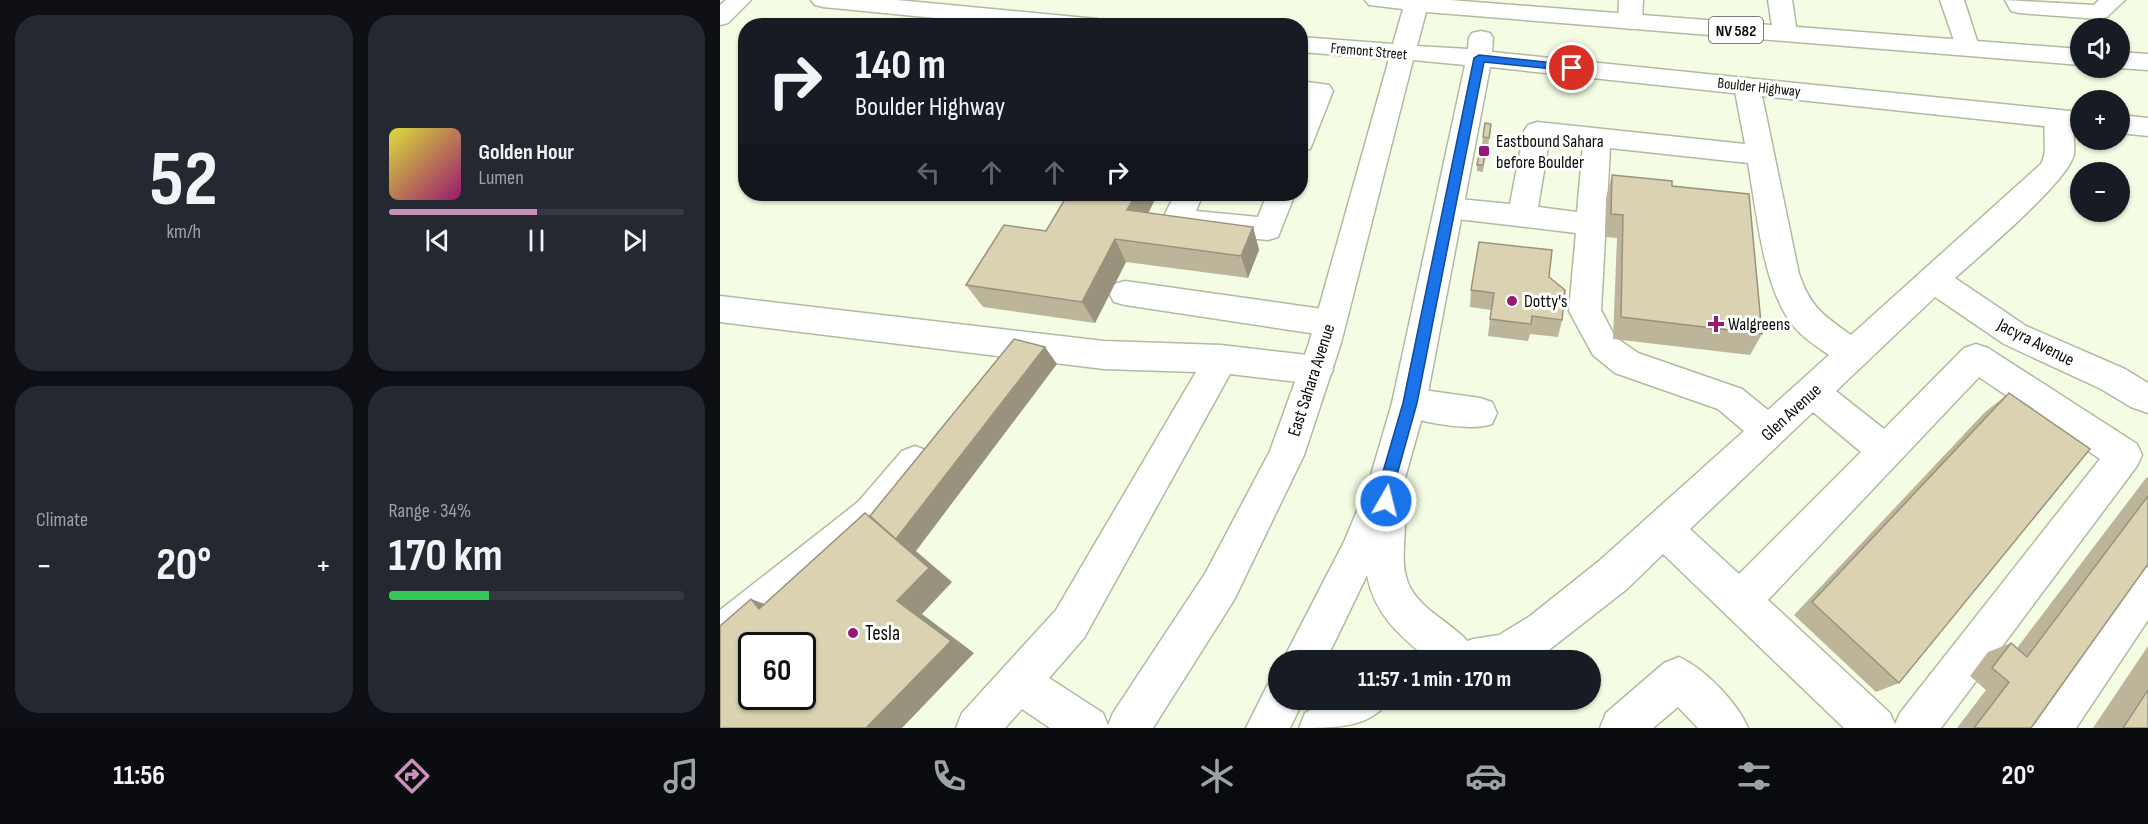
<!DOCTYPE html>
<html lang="en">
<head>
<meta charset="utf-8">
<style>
  :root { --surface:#171b24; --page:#242831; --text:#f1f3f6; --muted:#9ea1a6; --line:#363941; --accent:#c891bb }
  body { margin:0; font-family:"Sofia Sans Condensed",sans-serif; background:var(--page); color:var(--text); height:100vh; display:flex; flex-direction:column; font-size:22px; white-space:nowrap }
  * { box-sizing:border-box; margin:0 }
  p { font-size:20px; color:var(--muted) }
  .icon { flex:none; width:33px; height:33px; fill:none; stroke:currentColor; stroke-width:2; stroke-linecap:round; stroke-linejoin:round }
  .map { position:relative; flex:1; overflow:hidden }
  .sheet { display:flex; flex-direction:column; gap:15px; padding:15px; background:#0d0f14; width:720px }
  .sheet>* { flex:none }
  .hud { position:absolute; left:18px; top:18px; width:570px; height:183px; border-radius:24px; box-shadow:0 2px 4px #0004; background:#171b24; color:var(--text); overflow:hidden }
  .fabs { position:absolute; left:1350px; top:18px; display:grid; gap:12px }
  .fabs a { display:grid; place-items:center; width:60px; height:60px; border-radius:50%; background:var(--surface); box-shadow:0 2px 4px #0004; font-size:30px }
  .speed { position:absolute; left:18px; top:632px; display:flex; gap:12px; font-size:30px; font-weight:700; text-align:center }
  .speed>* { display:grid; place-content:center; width:78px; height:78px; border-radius:50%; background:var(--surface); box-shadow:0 2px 4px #0004; line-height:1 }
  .speed .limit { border:3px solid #111; border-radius:9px; background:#fff; color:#111 }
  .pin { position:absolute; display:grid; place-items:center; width:51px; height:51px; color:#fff; margin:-26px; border:3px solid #fff; border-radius:50%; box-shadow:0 2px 6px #0007 }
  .me { position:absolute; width:66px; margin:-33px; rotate:8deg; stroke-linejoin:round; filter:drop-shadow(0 0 4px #0008) }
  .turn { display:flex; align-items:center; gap:21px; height:126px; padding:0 18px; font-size:27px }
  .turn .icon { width:78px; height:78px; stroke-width:2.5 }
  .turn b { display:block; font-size:42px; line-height:51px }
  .lanes { display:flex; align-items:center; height:57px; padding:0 18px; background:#0003; justify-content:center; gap:30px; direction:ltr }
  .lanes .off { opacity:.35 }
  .big { font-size:45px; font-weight:700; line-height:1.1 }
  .sheet .card { flex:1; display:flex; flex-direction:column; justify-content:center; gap:9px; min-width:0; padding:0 21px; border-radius:24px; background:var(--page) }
  .sheet .dial { align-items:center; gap:0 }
  .dial b { font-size:78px; line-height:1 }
  .song { display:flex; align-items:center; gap:18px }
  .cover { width:72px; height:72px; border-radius:9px; background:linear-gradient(135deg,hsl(60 70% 55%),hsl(320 70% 35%)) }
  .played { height:6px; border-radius:3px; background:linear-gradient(90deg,var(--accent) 50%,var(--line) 50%) }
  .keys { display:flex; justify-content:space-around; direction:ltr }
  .heat { display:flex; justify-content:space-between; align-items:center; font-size:33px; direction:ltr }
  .charge { height:9px; border-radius:4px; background:linear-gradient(90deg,#34c759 34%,var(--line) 0) }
  .sheet .tiles { flex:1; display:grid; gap:15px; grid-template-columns:repeat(2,1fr) }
  .trip { position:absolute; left:548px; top:650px; width:333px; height:60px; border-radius:30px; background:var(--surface); box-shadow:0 2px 4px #0004; font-weight:700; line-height:60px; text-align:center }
  .dock { display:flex; height:96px; justify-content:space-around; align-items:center; background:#090b0e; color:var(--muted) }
  .dock .icon { width:42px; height:42px }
  .dock .on { color:var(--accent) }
  .dock b { font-size:27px; color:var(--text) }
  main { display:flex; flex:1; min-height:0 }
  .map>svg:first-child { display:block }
</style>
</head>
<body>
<main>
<section class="sheet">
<div class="tiles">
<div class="card dial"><b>52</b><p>km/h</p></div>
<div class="card">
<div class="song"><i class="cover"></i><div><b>Golden Hour</b><p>Lumen</p></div></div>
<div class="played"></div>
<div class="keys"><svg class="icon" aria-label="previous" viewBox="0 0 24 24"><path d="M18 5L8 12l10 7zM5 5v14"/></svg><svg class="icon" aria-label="pause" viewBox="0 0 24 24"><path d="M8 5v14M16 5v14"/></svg><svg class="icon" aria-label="next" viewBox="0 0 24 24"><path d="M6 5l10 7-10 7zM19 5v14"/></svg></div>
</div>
<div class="card"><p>Climate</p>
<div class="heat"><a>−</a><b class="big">20°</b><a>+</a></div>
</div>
<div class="card"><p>Range · 34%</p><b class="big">170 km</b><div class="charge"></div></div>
</div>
</section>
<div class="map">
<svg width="1428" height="728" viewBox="0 0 1428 728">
  <rect width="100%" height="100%" fill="#f4fde3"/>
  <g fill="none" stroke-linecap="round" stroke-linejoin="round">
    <defs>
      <g id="minor">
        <path d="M 6,0 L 31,0 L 8,23 L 0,25 L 0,5 Z"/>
        <path d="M 899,0 L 923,0 L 922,22 L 918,27 L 910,29 L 902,27 L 898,22 Z"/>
        <path d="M 1048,0 L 1072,0 L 1077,33 L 1073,38 L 1065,40 L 1057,38 L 1053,33 Z"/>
        <path d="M 1220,0 L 1244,0 L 1259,47 L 1256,52 L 1247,55 L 1238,52 Z"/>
        <path d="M 1285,0 L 1374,5 L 1379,0 L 1405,0 L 1387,17 L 1379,19 L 1299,13 L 1291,11 Z"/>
        <path d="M 1027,78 L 1036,80 L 1040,86 L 1079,274 C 1091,308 1103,315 1131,335 L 1321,164 C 1330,148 1319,128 1329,113 L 1338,110 L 1347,113 C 1353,122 1355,142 1354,154 C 1350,180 1258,257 1235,278 L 1306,326 L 1405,369 L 1428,383 L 1428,413 L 1411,407 L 1381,389 L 1284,344 L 1215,297 L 1116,391 L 1164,429 L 1244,348 L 1256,344 L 1268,348 L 1417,444 L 1422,455 L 1417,466 L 1221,728 L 1124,728 L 943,554 L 907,589 L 816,660 L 732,660 L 738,645 L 753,639 L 779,635 L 810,616 L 879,561 L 1024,431 L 998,409 L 895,373 L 873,355 L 849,311 L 856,233 L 729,218 L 719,215 L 715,208 L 719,201 L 729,198 L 790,204 L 804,131 L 808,125 L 817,122 L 1025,144 L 1014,86 L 1018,80 ZM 829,141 L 863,145 L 857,212 L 818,207 ZM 890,148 L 1028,163 C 1037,212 1043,298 1080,333 C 1088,341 1099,348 1109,355 L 1048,410 L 1022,389 L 918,353 L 895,337 L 881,310 ZM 1259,377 L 1380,459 L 1180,713 L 1175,724 L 1170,713 L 1048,600 ZM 1093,412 L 1141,452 L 1019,574 L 970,529 Z"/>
        <path d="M 580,81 L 609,85 L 613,91 L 593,142 L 590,149 L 580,151 L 580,108 L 585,98 L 580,97 Z"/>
        <path d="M 455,194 L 483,194 L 476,211 L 538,217 L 547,194 L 575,194 L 558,237 L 548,240 L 457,231 L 447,228 L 442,220 Z"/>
        <path d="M 405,281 L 610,310 L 621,314 L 626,323 L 621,332 L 610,336 L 405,305 L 394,302 L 389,293 L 394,284 Z"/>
        <path d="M 0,296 L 384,341 L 501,345 L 596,356 L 608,360 L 613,370 L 608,380 L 596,384 L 510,374 L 364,638 L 329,678 L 383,713 L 389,728 L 330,728 L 302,709 L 285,728 L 236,728 L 242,713 L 336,610 L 476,372 L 384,369 L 0,322 Z"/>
        <path d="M 689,388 L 760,398 L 772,402 L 777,413 L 772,424 C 750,432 700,422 677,413 L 672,403 L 677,393 Z"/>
        <path d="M 195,446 L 208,451 L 213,462 L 208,473 L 164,526 L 14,650 L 0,656 L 0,610 L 138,502 L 182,451 Z"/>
        <path d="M 1428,567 L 1428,620 L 1356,728 L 1310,728 L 1316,713 L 1414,572 Z"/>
        <path d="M 959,657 C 984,668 1018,703 1028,728 L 978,728 L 958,707 L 933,728 L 880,728 L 886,713 L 944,663 Z"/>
      </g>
      <g id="major">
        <path d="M 91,0 L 177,0 L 377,19 L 385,21 L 389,26 L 297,26 L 103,7 L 95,5 Z"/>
        <path d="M 645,0 L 730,0 L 1360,49 L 1360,65 L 706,12 L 697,46 L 748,49 L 749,38 L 752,33 L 761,31 L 770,33 L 773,38 L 772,52 L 1360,112 L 1360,130 L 770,67 L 706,403 L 680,496 C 692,522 677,555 688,583 C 702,616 746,626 760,660 L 709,660 C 680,636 654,614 647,575 L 606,660 L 563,660 L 624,542 L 649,482 L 672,403 L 745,65 L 693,60 L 621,343 L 584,455 L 514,600 L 433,728 L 387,728 L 393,713 L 486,572 L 550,451 L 589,343 L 669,59 L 580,52 L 580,37 L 673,44 L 683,9 L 649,5 Z"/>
        <path d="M 1400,52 L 1428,54 L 1428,70 L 1399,68 Z"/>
        <path d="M 1400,115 L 1428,118 L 1428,136 L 1400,133 Z"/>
        <path d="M 558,680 L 558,699 L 584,699 L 570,728 L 526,728 L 548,684 Z"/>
        <path d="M 608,699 L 669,699 C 653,728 614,728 579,728 L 585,713 Z"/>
      </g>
    </defs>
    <!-- minor casing -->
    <use href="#minor" stroke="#b1baa1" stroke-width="3"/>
    <!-- major casing -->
    <use href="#major" stroke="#b1baa1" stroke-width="3"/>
    <!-- minor -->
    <use href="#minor" fill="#fff" fill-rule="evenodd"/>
    <!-- major -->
    <use href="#major" fill="#fff" fill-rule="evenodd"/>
  </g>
  <!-- wall -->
  <g fill="#bcb599">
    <path d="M 771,131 L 768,145 L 762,144 L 763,137 Z"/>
    <path d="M 766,150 L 763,172 L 757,171 L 757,165 Z"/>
    <path d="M 892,175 L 952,186 L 1042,334 L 1030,355 L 893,339 L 897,238 L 885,237 L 886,198 Z"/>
    <path d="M 438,194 L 428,213 L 533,227 L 539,250 L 528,278 L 406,262 L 375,323 L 263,307 L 246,285 L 326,231 Z"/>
    <path d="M 829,277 L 842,320 L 838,337 L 810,334 L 808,341 L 768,336 L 771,310 L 750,307 L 751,290 Z"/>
    <path d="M 1289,393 L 1179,683 L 1156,692 L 1074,615 L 1265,412 Z"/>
    <path d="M 1428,477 L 1428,564 L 1311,728 L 1237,728 L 1266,690 L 1250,676 L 1268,652 L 1291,643 L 1297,648 L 1426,478 Z"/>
    <path d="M 1428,646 L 1428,728 L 1373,728 Z"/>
  </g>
  <!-- shaded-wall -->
  <g fill="#99937d">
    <path d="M 416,194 L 438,194 L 417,234 L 407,210 Z"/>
    <path d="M 533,227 L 539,250 L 528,278 L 521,256 Z"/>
    <path d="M 395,239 L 406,262 L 375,323 L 362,302 Z"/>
    <path d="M 325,347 L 337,364 L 196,551 L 232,582 L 202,614 L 254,653 L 182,728 L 146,728 L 177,601 L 145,513 L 170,529 Z"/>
    <path d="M 31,599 L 64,611 L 39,609 Z"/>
  </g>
  <!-- building -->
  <g fill="#dbd2b2" stroke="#99937d" stroke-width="1.5" fill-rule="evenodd">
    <path d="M 765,123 L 771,124 L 769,138 L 763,137 Z"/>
    <path d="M 760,149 L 766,150 L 763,165 L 757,165 Z"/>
    <path d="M 892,175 L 952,181 L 952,186 L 1029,194 L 1042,334 L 901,317 L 903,215 L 891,214 Z"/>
    <path d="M 348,194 L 416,194 L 407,210 L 533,227 L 521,256 L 395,239 L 362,302 L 246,285 L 284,225 L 326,231 Z"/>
    <path d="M 759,242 L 832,250 L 829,277 L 845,290 L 842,320 L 812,316 L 811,324 L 770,319 L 774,293 L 751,290 Z"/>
    <path d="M 294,339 L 325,347 L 176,539 L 150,516 Z"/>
    <path d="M 1289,393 L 1370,449 L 1179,683 L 1092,602 Z"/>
    <path d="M 1428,496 L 1428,564 L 1311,728 L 1254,728 L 1289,682 L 1272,668 L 1291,643 L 1307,657 Z"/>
    <path d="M 145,513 L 209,568 L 177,601 L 231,641 L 146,728 L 0,728 L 0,626 L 31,599 L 39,609 ZM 32,645 L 82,645 L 82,696 L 32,696 Z"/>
    <path d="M 1428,690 L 1428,728 L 1403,728 Z"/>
  </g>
  <!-- route -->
  <path fill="#1a73e8" stroke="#114b97" stroke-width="1.5" d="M 759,55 L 852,65 L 857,68 L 852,71 L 764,62 L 697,403 L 675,482 L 672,506 L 666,508 L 661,506 L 659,501 L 660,482 L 683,403 L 754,58 Z"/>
  <!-- markers -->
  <g fill="#961a73" stroke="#fff" stroke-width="2">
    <rect x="758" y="145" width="12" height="12" rx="3"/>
    <circle cx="792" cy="301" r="6"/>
    <path d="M993 315h6v6h6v6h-6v6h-6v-6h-6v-6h6z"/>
    <circle cx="133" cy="633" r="6"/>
  </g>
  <g text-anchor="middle" stroke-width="6" stroke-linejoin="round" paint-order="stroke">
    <!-- far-street labels -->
    <g font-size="15" fill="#0b0e06" stroke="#fff">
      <text transform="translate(649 51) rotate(5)" y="5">Fremont Street</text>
      <text transform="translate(1039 87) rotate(6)" y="5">Boulder Highway</text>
    </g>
    <!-- shield labels -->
    <rect fill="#fff" stroke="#545651" stroke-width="1.5" x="989" y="17" width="54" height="26" rx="4.5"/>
    <g font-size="16" font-weight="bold" fill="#0b0e06">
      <text x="1016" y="36">NV 582</text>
    </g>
    <!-- poi labels -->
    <g font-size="18" fill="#0b0e06" stroke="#fff" text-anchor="start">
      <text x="776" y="147">Eastbound Sahara<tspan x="776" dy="21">before Boulder</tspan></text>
      <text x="804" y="307">Dotty's</text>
      <text x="1008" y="330">Walgreens</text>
    </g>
    <!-- street labels -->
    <g font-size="18" fill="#0b0e06" stroke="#fff">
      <text transform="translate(1316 342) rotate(27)" y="6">Jacyra Avenue</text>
      <text transform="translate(591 380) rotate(-72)" y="6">East Sahara Avenue</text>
      <text transform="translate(1071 412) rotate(-43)" y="6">Glen Avenue</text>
    </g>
    <!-- near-poi labels -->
    <g font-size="21" fill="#0b0e06" stroke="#fff" text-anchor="start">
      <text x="145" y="640">Tesla</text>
    </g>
  </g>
</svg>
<div class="fabs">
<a><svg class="icon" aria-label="sound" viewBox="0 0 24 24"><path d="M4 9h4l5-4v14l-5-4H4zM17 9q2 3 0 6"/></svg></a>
<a>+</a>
<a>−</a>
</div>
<div class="speed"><div class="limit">60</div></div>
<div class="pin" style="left:852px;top:68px;background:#d93025"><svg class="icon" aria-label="arrive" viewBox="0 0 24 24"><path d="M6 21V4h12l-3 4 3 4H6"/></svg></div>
<svg class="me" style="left:666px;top:501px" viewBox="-20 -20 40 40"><circle r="17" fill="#1a73e8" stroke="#fff" stroke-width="3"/><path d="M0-11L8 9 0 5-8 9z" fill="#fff"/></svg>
<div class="trip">11:57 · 1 min · 170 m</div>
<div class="hud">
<div class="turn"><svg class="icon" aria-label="right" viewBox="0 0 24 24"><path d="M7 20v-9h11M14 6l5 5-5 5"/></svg><div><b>140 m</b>Boulder Highway</div></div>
<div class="lanes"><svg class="icon off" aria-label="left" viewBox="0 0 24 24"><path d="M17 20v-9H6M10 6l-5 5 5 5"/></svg><svg class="icon off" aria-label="ahead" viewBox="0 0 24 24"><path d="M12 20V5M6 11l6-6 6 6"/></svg><svg class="icon off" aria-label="ahead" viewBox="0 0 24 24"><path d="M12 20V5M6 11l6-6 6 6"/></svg><svg class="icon" aria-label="right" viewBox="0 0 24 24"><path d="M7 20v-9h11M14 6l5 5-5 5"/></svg></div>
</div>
</div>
</main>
<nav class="dock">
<b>11:56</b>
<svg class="icon on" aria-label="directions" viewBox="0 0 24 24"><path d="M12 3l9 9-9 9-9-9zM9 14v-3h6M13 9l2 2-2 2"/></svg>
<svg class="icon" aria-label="music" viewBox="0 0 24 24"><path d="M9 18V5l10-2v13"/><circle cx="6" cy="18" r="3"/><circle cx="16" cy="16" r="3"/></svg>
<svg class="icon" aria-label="phone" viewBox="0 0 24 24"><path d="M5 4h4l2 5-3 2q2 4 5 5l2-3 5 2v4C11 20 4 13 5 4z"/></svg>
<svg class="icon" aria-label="climate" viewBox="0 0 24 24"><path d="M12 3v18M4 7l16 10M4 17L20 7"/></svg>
<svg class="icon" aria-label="car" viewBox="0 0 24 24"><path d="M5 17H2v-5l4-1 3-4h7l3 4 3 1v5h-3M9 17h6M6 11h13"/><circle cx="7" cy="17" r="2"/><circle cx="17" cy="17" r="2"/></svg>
<svg class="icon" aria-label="filters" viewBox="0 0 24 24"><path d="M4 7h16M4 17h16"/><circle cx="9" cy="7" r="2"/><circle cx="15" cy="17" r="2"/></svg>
<b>20°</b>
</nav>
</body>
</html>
